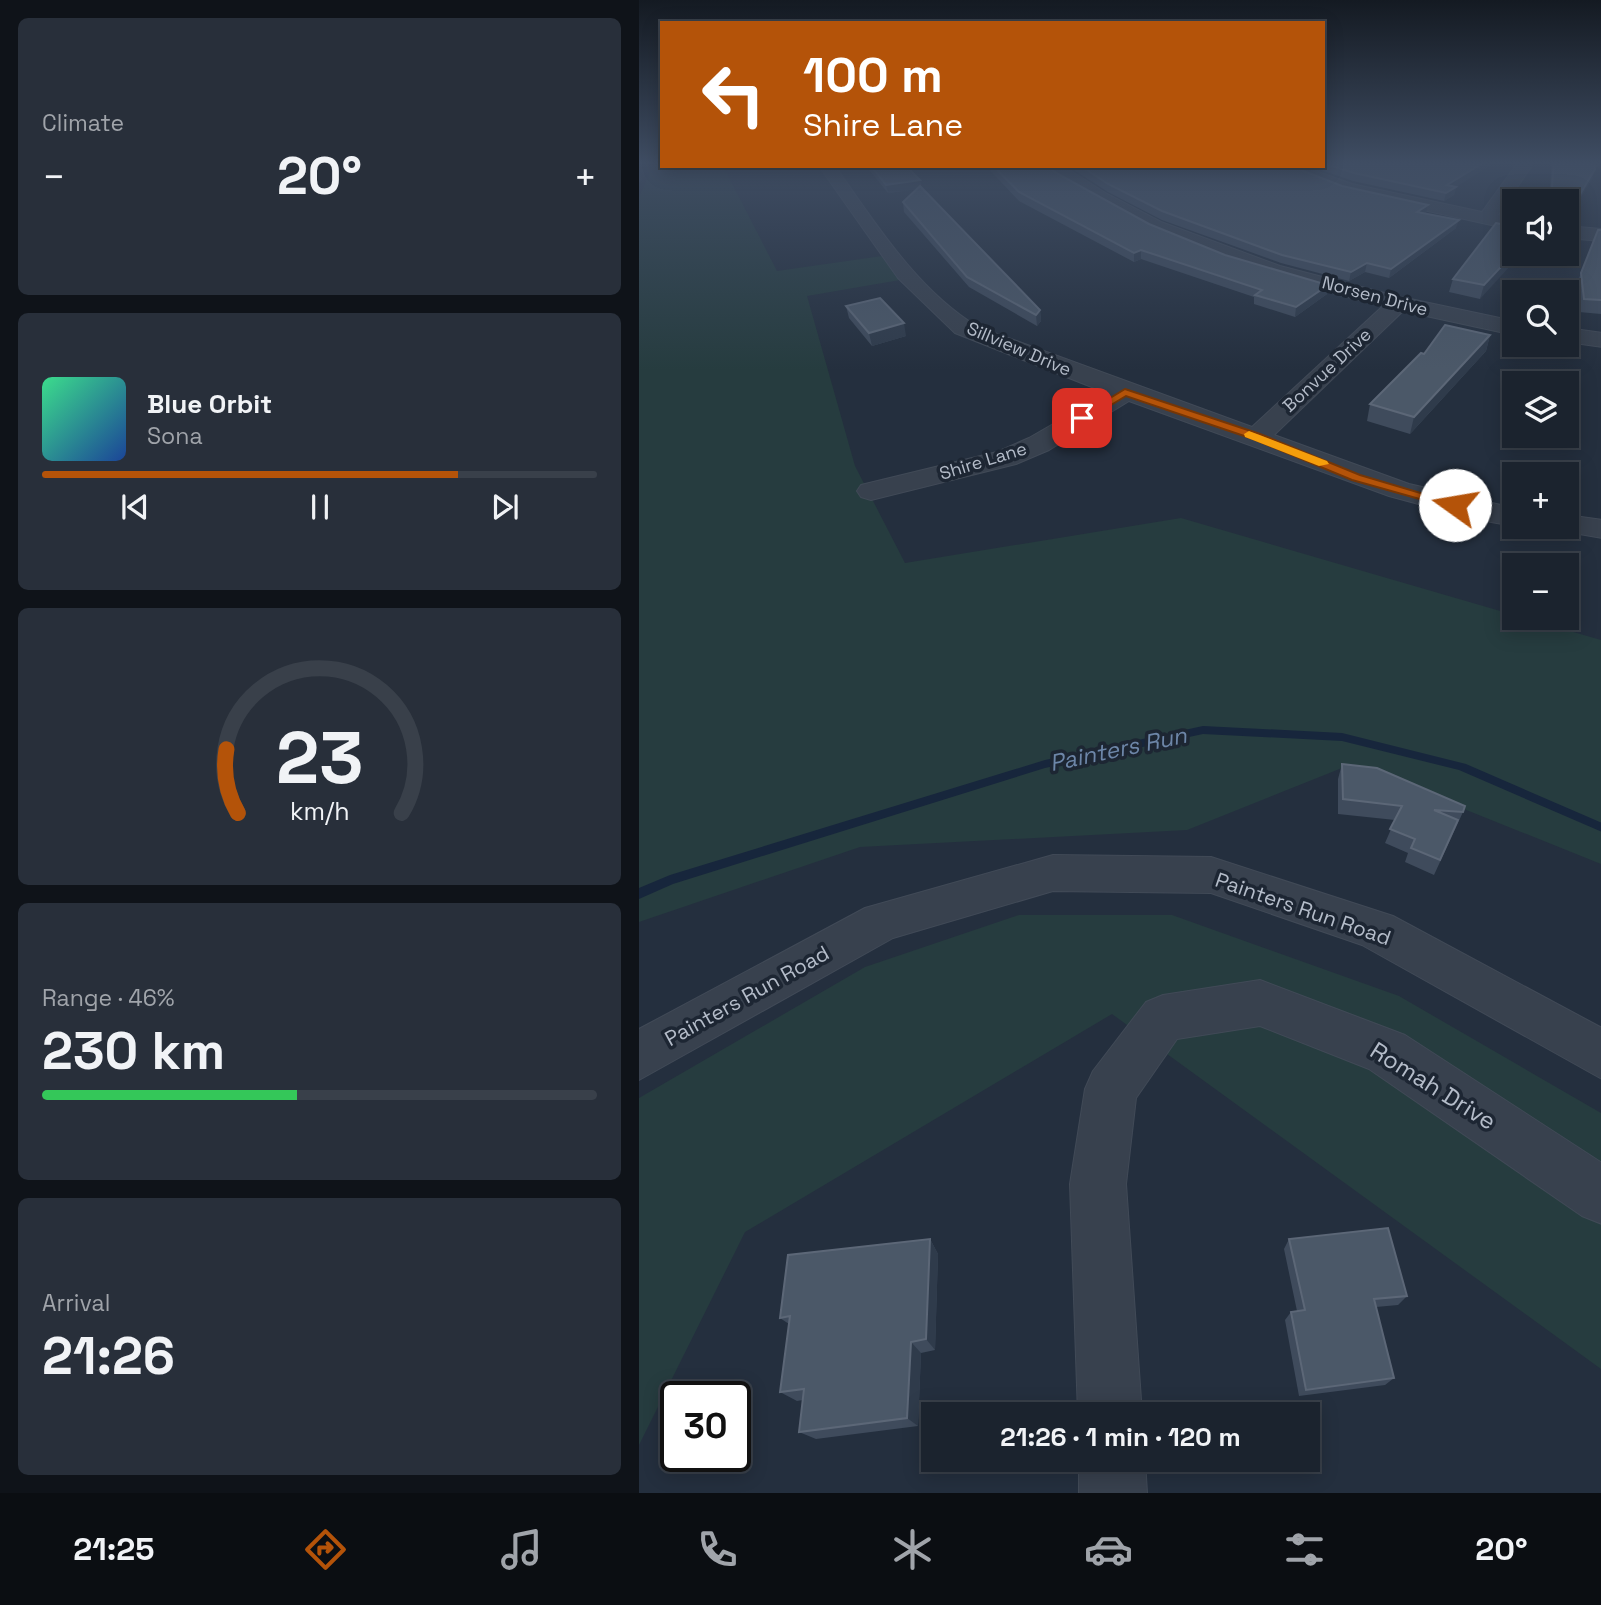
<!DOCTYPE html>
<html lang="en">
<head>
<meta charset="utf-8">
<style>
  :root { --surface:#1b232e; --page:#282f3a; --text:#f1f3f6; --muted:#a0a4aa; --line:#39404a; --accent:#b45309 }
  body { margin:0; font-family:"Space Grotesk",sans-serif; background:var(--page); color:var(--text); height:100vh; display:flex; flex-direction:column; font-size:26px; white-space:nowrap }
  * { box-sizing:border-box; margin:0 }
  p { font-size:23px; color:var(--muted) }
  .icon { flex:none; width:38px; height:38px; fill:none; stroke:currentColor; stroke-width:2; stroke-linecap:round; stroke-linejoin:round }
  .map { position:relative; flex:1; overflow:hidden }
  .side { display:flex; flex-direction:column; gap:18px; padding:18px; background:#0f1319; width:639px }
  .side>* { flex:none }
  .banner { position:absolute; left:21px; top:21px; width:665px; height:147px; border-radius:0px; box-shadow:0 4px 18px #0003,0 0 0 2px var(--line); background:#b45309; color:#fff; overflow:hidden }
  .fabs { position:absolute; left:863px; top:189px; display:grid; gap:14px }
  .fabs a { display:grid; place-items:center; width:77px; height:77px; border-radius:0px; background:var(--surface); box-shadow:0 4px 18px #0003,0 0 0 2px var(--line); font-size:35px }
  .speed { position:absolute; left:21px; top:1381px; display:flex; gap:14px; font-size:35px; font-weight:700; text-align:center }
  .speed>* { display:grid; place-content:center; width:91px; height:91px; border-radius:50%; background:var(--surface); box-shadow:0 4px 18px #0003,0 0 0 2px var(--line); line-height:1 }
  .speed .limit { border:4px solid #111; border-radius:10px; background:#fff; color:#111 }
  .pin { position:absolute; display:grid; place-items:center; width:60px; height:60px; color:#fff; margin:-30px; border-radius:14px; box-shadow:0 4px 10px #0006 }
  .me { position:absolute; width:77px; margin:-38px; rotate:283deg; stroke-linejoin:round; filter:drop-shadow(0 0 5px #0008) }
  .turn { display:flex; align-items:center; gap:24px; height:147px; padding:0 28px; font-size:32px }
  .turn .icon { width:91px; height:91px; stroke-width:2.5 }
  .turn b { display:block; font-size:49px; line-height:60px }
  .big { font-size:52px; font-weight:800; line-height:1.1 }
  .side .card { flex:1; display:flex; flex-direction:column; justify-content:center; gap:10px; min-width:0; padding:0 24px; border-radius:10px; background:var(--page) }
  .side .dial { align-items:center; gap:0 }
  .dial svg { height:182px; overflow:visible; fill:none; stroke:var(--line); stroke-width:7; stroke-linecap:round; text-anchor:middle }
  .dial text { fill:var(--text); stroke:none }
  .song { display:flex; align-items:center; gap:21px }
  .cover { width:84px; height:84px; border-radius:10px; background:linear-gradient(135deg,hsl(150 70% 55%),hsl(220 70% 35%)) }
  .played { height:7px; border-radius:4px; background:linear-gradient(90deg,var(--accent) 75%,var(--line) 75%) }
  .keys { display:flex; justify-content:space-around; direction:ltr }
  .heat { display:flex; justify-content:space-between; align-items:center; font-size:38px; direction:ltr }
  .charge { height:10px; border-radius:5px; background:linear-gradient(90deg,#34c759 46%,var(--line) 0) }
  .trip { position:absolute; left:282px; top:1402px; width:399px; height:70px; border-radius:0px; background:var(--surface); box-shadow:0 4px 18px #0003,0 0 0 2px var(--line); font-weight:800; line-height:70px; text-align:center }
  .tab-bar { display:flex; height:112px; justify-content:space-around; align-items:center; background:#0b0e12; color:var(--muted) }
  .tab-bar .icon { width:49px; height:49px }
  .tab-bar .active { color:var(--accent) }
  .tab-bar b { font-size:32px; color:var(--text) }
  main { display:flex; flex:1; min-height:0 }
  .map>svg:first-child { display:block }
</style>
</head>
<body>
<main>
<section class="side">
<div class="card"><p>Climate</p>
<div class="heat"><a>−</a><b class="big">20°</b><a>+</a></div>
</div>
<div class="card">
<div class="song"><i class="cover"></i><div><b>Blue Orbit</b><p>Sona</p></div></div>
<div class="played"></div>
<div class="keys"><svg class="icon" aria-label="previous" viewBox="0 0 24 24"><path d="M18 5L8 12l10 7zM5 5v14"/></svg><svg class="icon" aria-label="pause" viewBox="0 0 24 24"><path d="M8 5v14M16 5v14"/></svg><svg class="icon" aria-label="next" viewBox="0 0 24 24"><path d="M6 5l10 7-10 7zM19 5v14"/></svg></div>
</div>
<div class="card dial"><svg viewBox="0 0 100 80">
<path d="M14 69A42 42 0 1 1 86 69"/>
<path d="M14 69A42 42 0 0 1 9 41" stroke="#b45309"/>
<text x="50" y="56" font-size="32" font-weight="700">23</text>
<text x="50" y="72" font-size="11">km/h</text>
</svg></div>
<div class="card"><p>Range · 46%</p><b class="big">230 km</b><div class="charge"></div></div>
<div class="card"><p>Arrival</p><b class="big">21:26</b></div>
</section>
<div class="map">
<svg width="963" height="1493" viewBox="0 0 963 1493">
  <rect width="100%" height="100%" fill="#242f3e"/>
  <!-- green -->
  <g fill="#263c3f">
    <path d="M 16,161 L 23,161 L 23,166 L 84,166 L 138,271 L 243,256 L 261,280 L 168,296 L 216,466 L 266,563 L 542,518 L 875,615 L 875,618 L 886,618 L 962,640 L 962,864 L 713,764 L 548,830 L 221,847 L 0,922 L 0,197 Z"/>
    <path d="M 380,915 L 533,915 L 760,996 L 962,1113 L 962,1369 L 473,1014 L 106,1232 L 0,1445 L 0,1098 L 226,967 Z"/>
  </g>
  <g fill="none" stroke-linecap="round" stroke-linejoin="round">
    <!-- stream -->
    <path fill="#17263c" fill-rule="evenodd" d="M 564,726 L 703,733 L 827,764 L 963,823 L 963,832 L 820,770 L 703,741 L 564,734 L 406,768 L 34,884 L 0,899 L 0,888 L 31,875 L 406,760 Z"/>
    <defs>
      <g id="minor">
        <path d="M 880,161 L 896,161 L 859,215 L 875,218 L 875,230 L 703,192 L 637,166 L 662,166 L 713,184 L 843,212 Z"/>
        <path d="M 947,161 L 963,161 L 963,167 L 949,164 Z"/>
        <path d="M 180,166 L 196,166 C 237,224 278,290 339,327 L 613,427 L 744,306 C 640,280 530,251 439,191 C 427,184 413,177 404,166 L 424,166 L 468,194 L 522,222 L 641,266 L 757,296 L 875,321 L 875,335 L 764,311 L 635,435 L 770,484 L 875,508 L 875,526 L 835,519 L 750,496 L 490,401 L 410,450 L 377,464 L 232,500 L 222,497 L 218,491 L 222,485 L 358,452 L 390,438 L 468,393 L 316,333 L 259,278 Z"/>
        <path d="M 928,226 L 963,229 L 963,241 L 928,238 Z"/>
        <path d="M 928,328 L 963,333 L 963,347 L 928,342 Z"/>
        <path d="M 928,515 L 963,520 L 963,538 L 917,530 L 915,527 L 928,527 Z"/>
        <path d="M 414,855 L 572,857 L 754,916 L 963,1028 L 963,1079 L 723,945 L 572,893 L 414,891 L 254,938 L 0,1080 L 0,1029 L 226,908 Z"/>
        <path d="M 621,980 L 766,1035 L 963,1163 L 963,1224 L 943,1216 L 730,1069 L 621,1026 L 538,1039 L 497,1098 L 487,1184 L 503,1414 L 439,1414 L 431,1184 L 446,1089 L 454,1071 L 507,1002 L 524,995 Z"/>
        <path d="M 440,1460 L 506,1460 L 508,1493 L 440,1493 Z"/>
      </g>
    </defs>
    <!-- minor casing -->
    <use href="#minor" stroke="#414a57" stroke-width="2"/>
    <!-- minor -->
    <use href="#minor" fill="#38414e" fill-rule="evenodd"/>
  </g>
  <!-- wall -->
  <g fill="#3f4b5c">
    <path d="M 684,161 L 817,187 L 815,195 L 805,201 L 714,181 L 671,166 L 684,166 Z"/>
    <path d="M 913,161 L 955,161 L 954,177 L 930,216 L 929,202 L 910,201 Z"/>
    <path d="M 227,166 L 267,166 L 281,180 L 282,186 L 401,310 L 402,321 L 398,326 L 330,287 L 265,212 L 264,202 L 278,189 L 249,193 Z"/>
    <path d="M 347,166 L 408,166 L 419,174 L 510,224 L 586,255 L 689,285 L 688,294 L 656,317 L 615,304 L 615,297 L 502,259 L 495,262 L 380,201 Z"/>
    <path d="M 429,166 L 652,166 L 703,186 L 786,213 L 817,228 L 750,278 L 726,272 L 710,281 L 642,263 L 523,220 L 469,192 Z"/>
    <path d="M 875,227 L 841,299 L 810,292 L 814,279 Z"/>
    <path d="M 963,230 L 963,314 L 940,312 L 937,286 L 942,273 Z"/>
    <path d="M 207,306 L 267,336 L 233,346 L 210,318 Z"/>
    <path d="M 851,335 L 847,351 L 771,434 L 728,421 L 731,404 L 785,354 Z"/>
    <path d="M 703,764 L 824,812 L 795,875 L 766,862 L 769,853 L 746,843 L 756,820 L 699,814 L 699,779 Z"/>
    <path d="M 291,1239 L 299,1254 L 296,1350 L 282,1353 L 279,1426 L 177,1439 L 160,1432 L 164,1400 L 158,1401 L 141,1392 L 150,1324 L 141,1318 Z"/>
    <path d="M 650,1239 L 768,1296 L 759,1305 L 737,1307 L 755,1378 L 746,1385 L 660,1396 L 646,1320 L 652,1312 L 658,1311 L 645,1249 Z"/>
  </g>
  <!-- shaded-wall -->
  <g fill="#2f3b4b">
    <path d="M 847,161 L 858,161 L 806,194 L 808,185 Z"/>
    <path d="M 956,169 L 954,177 L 930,216 L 933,208 Z"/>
    <path d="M 1,173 L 3,180 L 0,183 L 0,174 Z"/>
    <path d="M 281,180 L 282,189 L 249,193 L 247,185 Z"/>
    <path d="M 817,187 L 815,195 L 805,201 L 807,193 Z"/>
    <path d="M 789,205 L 787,213 L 778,212 Z"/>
    <path d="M 820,220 L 817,228 L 750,278 L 752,269 Z"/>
    <path d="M 502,250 L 502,259 L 495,262 L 495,253 Z"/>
    <path d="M 875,253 L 875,254 L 882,254 L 841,299 L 845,285 Z"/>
    <path d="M 728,263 L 726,272 L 710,281 L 712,272 Z"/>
    <path d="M 689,285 L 688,294 L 656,317 L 657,307 Z"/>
    <path d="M 401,310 L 402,321 L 398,326 L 397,315 Z"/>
    <path d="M 265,323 L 267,336 L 233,346 L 230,333 Z"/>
    <path d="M 851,335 L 847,351 L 771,434 L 775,417 Z"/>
    <path d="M 291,1239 L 299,1254 L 296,1350 L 287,1339 Z"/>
    <path d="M 272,1342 L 282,1353 L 279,1426 L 268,1418 Z"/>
  </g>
  <!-- building -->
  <g fill="#4b5868" stroke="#5c6777" stroke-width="2">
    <path d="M 684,161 L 847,161 L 808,185 L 817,187 L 807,193 L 715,173 L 684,163 Z"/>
    <path d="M 915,161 L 955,161 L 956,169 L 933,208 L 931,193 L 924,201 L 912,201 Z"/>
    <path d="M 232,166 L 267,166 L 281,180 L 247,185 Z"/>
    <path d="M 354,166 L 408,166 L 419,174 L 510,224 L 586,255 L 689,285 L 657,307 L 616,295 L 623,290 L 502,250 L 495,253 L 380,192 Z"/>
    <path d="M 442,166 L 652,166 L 703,186 L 789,205 L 778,212 L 820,220 L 752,269 L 728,263 L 712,272 L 643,255 L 523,211 L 469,184 Z"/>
    <path d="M 281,186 L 401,310 L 397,315 L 328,277 L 264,202 Z"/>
    <path d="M 857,223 L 875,227 L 875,253 L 845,285 L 814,279 Z"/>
    <path d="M 959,230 L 963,230 L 963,300 L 945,299 L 942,273 Z"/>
    <path d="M 241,298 L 265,323 L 230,333 L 207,306 Z"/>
    <path d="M 806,325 L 851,335 L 775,417 L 731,404 L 782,353 L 785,354 Z"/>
    <path d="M 703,764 L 738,768 L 826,806 L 824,812 L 795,810 L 819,820 L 801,860 L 772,848 L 776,839 L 751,829 L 763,806 L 704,799 Z"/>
    <path d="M 749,1228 L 768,1296 L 735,1299 L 755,1378 L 667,1390 L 652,1312 L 666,1310 L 650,1239 Z"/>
    <path d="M 291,1239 L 287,1339 L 272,1342 L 268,1418 L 160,1432 L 165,1389 L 141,1392 L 151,1316 L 141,1318 L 149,1255 Z"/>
  </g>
  <!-- sky -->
  <linearGradient id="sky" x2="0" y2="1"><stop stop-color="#141a22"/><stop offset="0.44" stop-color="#3f4d63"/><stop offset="1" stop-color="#3f4d63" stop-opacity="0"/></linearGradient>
  <rect width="963" height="370" fill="url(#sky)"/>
  <!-- route -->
  <path fill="#b45309" stroke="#753606" stroke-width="2" d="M 486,389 L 621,434 L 721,475 L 822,505 L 816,509 L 713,480 L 614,439 L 487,396 L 447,420 L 438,418 Z"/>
  <!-- slow -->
  <path fill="#f59e0b" d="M 610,431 L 688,461 L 690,464 L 680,466 L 606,437 L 605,434 Z"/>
  <g text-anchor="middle" stroke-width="7" stroke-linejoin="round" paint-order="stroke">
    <!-- far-street labels -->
    <g font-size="18" fill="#b4bcc9" stroke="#1d2633">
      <text transform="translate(736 296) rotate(15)" y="6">Norsen Drive</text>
      <text transform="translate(380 349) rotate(23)" y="6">Sillview Drive</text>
      <text transform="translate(688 370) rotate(-43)" y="6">Bonvue Drive</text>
      <text transform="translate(344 461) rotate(-17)" y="6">Shire Lane</text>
    </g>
    <!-- street labels -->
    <g font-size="21" fill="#b4bcc9" stroke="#1d2633">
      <text transform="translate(664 909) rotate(19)" y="7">Painters Run Road</text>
      <text transform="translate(108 996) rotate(-29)" y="7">Painters Run Road</text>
    </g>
    <!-- water labels -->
    <g font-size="23" font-style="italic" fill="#6d86a8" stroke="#1d2633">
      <text transform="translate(479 749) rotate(-12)" y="8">Painters Run</text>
    </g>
    <!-- near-street labels -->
    <g font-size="24" fill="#b4bcc9" stroke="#1d2633">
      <text transform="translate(794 1086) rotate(32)" y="8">Romah Drive</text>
    </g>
  </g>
</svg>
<div class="fabs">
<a><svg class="icon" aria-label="sound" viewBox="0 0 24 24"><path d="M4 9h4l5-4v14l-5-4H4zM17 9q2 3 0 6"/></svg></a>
<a><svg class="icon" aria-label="search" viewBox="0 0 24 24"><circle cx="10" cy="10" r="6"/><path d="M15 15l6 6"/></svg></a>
<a><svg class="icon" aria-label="layers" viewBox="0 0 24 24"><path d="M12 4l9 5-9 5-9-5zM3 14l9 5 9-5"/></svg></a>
<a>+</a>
<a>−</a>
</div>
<div class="speed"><div class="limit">30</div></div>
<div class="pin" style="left:443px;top:418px;background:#d93025"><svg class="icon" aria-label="arrive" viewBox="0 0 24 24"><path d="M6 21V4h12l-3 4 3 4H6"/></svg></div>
<svg class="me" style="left:816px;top:505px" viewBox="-20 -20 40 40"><circle r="19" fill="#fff"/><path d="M0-13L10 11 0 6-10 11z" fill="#b45309"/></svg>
<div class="trip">21:26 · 1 min · 120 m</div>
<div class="banner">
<div class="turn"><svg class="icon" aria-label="left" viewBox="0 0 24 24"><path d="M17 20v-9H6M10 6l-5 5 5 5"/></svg><div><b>100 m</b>Shire Lane</div></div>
</div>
</div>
</main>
<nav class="tab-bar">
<b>21:25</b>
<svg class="icon active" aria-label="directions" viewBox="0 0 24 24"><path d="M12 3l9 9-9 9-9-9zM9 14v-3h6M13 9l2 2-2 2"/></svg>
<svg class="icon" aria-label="music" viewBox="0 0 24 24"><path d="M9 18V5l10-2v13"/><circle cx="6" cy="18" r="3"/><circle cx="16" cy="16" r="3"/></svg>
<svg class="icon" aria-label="phone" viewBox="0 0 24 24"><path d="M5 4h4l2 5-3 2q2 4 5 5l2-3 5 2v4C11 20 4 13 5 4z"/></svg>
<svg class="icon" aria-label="climate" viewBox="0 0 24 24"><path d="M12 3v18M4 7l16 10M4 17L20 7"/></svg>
<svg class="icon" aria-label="car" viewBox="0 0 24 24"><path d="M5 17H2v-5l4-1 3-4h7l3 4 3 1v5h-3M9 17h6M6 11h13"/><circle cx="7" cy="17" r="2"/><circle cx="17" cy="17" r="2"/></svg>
<svg class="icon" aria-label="filters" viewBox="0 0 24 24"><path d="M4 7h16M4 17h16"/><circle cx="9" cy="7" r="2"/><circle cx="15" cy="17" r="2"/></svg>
<b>20°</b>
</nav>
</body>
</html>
